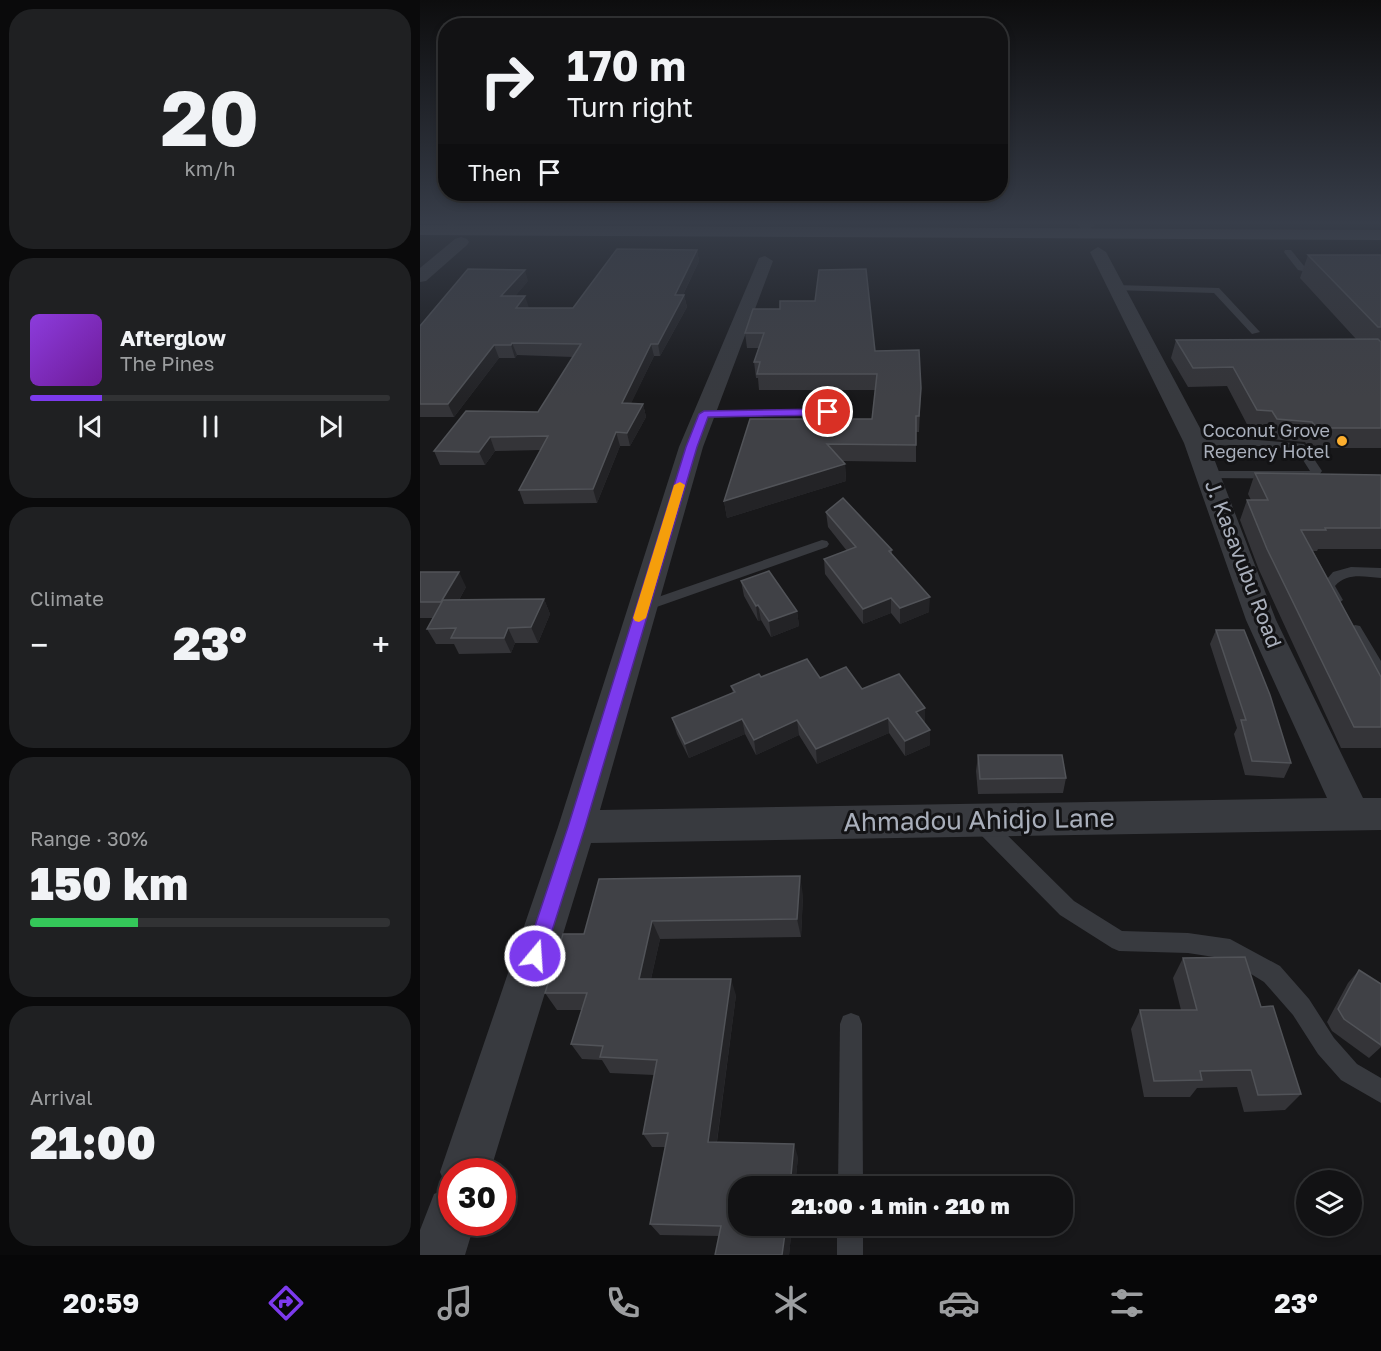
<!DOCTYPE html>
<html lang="en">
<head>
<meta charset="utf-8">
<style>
  :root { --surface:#121214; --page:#1f2022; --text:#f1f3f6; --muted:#9c9ea0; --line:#313234; --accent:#7c3aed }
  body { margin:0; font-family:"Golos Text",sans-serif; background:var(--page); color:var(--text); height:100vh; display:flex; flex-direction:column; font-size:22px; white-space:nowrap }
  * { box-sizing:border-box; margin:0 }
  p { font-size:20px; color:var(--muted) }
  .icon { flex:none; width:33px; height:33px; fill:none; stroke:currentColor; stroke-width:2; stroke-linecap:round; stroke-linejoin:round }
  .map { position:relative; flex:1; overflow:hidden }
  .side { display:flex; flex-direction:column; gap:9px; padding:9px; background:#0a0a0b; width:420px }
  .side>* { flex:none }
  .hud { position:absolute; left:18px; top:18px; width:570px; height:183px; border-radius:24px; box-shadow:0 3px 9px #0003,0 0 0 2px var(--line); background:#121214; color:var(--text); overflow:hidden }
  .controls { position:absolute; left:876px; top:1170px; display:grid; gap:12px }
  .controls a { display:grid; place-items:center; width:66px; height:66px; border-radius:50%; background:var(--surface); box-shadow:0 3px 9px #0003,0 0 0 2px var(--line); font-size:30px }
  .speed { position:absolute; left:18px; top:1158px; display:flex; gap:12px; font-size:30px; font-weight:700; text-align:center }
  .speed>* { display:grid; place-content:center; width:78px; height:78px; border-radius:50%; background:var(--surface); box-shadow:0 3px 9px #0003,0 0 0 2px var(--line); line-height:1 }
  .speed .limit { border:9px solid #d22; background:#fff; color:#111 }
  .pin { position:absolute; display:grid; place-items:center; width:51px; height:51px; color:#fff; margin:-26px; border:3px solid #fff; border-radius:50%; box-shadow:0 2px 6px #0007 }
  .me { position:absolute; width:66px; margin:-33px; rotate:18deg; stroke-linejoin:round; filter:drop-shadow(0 0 4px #0008) }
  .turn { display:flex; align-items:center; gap:21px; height:126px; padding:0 30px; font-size:27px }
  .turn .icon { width:78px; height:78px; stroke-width:2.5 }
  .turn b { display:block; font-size:42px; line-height:51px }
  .then { display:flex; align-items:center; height:57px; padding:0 30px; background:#0003; gap:12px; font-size:22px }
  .big { font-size:45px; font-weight:800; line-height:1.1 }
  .side .tile { flex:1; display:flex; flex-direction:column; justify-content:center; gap:9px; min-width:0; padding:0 21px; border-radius:24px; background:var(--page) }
  .side .dial { align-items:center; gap:0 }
  .dial b { font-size:78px; line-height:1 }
  .song { display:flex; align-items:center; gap:18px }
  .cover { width:72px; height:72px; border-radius:9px; background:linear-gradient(135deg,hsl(270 70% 55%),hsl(280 70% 35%)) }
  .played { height:6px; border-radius:3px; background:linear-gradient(90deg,var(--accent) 20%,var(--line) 20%) }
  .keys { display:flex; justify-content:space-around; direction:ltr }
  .heat { display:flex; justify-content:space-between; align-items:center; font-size:33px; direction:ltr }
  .charge { height:9px; border-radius:4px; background:linear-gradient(90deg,#34c759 30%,var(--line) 0) }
  .trip { position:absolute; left:308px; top:1176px; width:345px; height:60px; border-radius:24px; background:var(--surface); box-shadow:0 3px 9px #0003,0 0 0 2px var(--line); font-weight:800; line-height:60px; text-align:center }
  .tabs { display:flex; height:96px; justify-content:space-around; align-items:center; background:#070708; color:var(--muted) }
  .tabs .icon { width:42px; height:42px }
  .tabs .current { color:var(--accent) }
  .tabs b { font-size:27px; color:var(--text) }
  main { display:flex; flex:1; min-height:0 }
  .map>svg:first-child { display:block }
</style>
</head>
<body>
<main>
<section class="side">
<div class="tile dial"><b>20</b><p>km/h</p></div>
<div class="tile">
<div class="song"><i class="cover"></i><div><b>Afterglow</b><p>The Pines</p></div></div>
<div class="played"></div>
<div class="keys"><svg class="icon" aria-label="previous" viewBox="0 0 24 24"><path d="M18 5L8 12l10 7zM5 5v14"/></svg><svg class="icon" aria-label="pause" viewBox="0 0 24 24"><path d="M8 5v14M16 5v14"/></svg><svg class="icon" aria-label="next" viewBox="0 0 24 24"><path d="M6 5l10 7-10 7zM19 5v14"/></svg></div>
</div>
<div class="tile"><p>Climate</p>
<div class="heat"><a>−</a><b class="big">23°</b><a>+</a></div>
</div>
<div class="tile"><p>Range · 30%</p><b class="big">150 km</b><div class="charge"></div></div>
<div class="tile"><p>Arrival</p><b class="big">21:00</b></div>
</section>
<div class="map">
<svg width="961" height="1255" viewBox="0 0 961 1255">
  <rect width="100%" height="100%" fill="#18181a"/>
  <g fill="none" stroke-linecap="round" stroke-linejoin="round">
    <!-- lane -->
    <g fill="#383a3f" fill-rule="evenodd">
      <path d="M 32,222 L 44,222 L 15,232 L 11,230 Z"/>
      <path d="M 865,250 L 871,250 L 884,266 L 905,272 L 901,275 L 878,270 L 864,252 Z"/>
      <path d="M 696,285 L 799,288 L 840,332 L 832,334 L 794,293 L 693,290 L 692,288 Z"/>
      <path d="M 408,409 L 413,412 L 412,414 L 284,418 L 278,415 L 284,412 Z"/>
      <path d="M 826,439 L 884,444 L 902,471 L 897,478 L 893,479 L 785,478 L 785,472 L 789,471 L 890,471 L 876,449 L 826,445 L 776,446 L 770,443 L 776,440 Z"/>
      <path d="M 402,540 L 407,541 L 409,544 L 407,547 L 228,610 L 218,610 L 216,607 L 218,604 Z"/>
      <path d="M 931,567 L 961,568 L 961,578 C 945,577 927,572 915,586 L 923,600 L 916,605 L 911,603 L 901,586 L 913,572 Z"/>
      <path d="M 935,625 L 940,626 L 961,661 L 961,680 L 955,678 L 927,630 Z"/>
      <path d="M 561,814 L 568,816 L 654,901 L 702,931 L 768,933 L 810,939 L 860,966 L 889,999 L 914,1038 L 937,1064 L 961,1078 L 961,1103 L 921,1080 L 898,1054 L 873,1015 L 844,982 L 807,959 L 768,953 L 699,951 L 692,948 L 640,915 L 554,828 L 552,822 L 554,816 Z"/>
      <path d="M 431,1013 L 439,1016 L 442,1024 L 443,1186 L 418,1186 L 420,1024 L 423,1016 Z"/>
      <rect x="417" y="1226" width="26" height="29"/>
    </g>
    <!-- street -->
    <g fill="#383a3f" fill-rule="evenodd">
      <path d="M 657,222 L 672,222 L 674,226 L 666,231 L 661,229 Z"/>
      <path d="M 41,237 L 47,239 L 49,242 L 47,245 L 6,281 L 0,282 L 0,268 L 35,239 Z"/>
      <path d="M 678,247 L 686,252 L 788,443 L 856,620 L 943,798 L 961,798 L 961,830 L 171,843 L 70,1172 L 32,1172 L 32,1222 L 55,1222 L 45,1255 L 0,1255 L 0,1230 L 14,1194 L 27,1188 L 20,1172 L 138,827 L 259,447 L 339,258 L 345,256 L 353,261 L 283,447 L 180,810 L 907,798 L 826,620 L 764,443 L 670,252 Z"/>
    </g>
    <!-- primary -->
    <path fill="#54575e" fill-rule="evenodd" d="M 0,225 L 961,230 L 961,240 L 0,235 Z"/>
  </g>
  <!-- wall -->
  <g fill="#343438">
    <path d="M 277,250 L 279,261 L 263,295 L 264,295 L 267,307 L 240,356 L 234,356 L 211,403 L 223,404 L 226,417 L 210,446 L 200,446 L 177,503 L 104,504 L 99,490 L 121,450 L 75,451 L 65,465 L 20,465 L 14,451 L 118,412 L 153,357 L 97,355 L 95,358 L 79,358 L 34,417 L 0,417 L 0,326 L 108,281 L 95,296 L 109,308 L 153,308 Z"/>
    <path d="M 888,255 L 961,255 L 961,448 L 889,448 L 885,442 L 850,439 L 845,430 L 830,430 L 807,386 L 768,387 L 751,358 L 756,340 L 936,339 L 880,278 Z"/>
    <path d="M 333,309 L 455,351 L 501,388 L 499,432 L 496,432 L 496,462 L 422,461 L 425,464 L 426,481 L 307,518 L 304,501 L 452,419 L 455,390 L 339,390 L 338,378 L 336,378 L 334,362 L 339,348 L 327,348 L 325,333 Z"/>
    <path d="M 835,473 L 961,475 L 961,549 L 898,549 L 897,551 L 893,551 L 961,677 L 961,748 L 921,748 L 839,570 L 820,520 L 827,500 L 831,500 L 828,494 Z"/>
    <path d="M 406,512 L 472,550 L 472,554 L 509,612 L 480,624 L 471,613 L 443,624 L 405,574 L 404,559 L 427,551 L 408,527 Z"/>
    <path d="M 0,572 L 46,587 L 39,600 L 124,599 L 130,614 L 118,643 L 95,643 L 91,653 L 39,654 L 34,644 L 16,644 L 7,629 L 13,618 L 0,618 Z"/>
    <path d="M 321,581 L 377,611 L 379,626 L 351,637 L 341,620 L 338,621 L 324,596 Z"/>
    <path d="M 796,630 L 871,763 L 864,778 L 825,775 L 814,734 L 817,728 L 790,644 Z"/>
    <path d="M 341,677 L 400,678 L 442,689 L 505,708 L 505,723 L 510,745 L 485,756 L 469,733 L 397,764 L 379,735 L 336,755 L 325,734 L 269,758 L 257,734 L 252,718 L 313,693 L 311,686 Z"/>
    <path d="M 558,755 L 646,778 L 643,793 L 558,794 L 556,771 Z"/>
    <path d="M 383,895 L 381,937 L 240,939 L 231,979 L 316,995 L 297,1142 L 378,1157 L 375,1186 L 318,1186 L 318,1226 L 372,1226 L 369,1255 L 295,1255 L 299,1236 L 240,1235 L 230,1224 L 245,1147 L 232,1147 L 223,1134 L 234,1075 L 190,1073 L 182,1060 L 162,1059 L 151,1044 L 162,1010 L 137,1010 L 125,993 L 164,934 Z"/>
    <path d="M 763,958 L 841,1007 L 881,1094 L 865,1110 L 824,1112 L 817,1087 L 777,1088 L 770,1097 L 724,1097 L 711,1029 L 720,1010 L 761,1010 L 753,978 Z"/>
    <path d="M 939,970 L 961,984 L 961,1047 L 949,1058 L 912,1031 L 907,1022 L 928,983 Z"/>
  </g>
  <!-- shaded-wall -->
  <g fill="#232326">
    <path d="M 277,250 L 279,261 L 257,307 L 255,295 Z"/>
    <path d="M 105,270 L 108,281 L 85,308 L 81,296 Z"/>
    <path d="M 264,295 L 267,307 L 240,356 L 238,344 Z"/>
    <path d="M 105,296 L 109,308 L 96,308 Z"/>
    <path d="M 92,343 L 97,355 L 95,358 L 91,345 Z"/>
    <path d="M 231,344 L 234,356 L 205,416 L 202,403 Z"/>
    <path d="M 74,345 L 79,358 L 34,417 L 28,404 Z"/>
    <path d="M 223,404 L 226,417 L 210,446 L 207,433 Z"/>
    <path d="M 196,432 L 200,446 L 177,503 L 173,489 Z"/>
    <path d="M 70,437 L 75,451 L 65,465 L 59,452 Z"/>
    <path d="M 425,464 L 426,481 L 307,518 L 304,501 Z"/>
    <path d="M 39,572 L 46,587 L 29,618 L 21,602 Z"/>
    <path d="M 510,597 L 509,612 L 480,624 L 480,608 Z"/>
    <path d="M 471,598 L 471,613 L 443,624 L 443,609 Z"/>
    <path d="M 124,599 L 130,614 L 118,643 L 111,627 Z"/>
    <path d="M 338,605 L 341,620 L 338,621 L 336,606 Z"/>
    <path d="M 377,611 L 379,626 L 351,637 L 349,621 Z"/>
    <path d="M 88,628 L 95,643 L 91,653 L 84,638 Z"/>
    <path d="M 505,708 L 505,723 L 496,712 Z"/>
    <path d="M 468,718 L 469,733 L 397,764 L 396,749 Z"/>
    <path d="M 322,719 L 325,734 L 269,758 L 265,744 Z"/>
    <path d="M 377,720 L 379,735 L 336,755 L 334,740 Z"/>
    <path d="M 510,730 L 510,745 L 485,756 L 485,741 Z"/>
    <path d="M 380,876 L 383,895 L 381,937 L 377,919 Z"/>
    <path d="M 232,921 L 240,939 L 227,996 L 219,979 Z"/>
    <path d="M 311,979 L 316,995 L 295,1155 L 288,1142 Z"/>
    <path d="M 374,1144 L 378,1157 L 375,1186 L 370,1186 Z"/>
    <path d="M 366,1226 L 372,1226 L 369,1255 L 362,1255 Z"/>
  </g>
  <!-- building -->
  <g fill="#404146" stroke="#515358" stroke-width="1.5">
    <path d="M 197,249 L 277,250 L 255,295 L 264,295 L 238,344 L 231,344 L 202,403 L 223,404 L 207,433 L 196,432 L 173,489 L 99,490 L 128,436 L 70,437 L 59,452 L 14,451 L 46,411 L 118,412 L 161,344 L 92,343 L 91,345 L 74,345 L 28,404 L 0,404 L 0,326 L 48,269 L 105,270 L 81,296 L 105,296 L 96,308 L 153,308 Z"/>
    <path d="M 888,255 L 961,255 L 961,327 L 958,327 Z"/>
    <path d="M 446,269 L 455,351 L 499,350 L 501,388 L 499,416 L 496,416 L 496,445 L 407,444 L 425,464 L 304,501 L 330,419 L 452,419 L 457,374 L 337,374 L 340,362 L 334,362 L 344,333 L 325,333 L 333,309 L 360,309 L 360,301 L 395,301 L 399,270 Z"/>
    <path d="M 958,339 L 961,342 L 961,428 L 897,428 L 892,422 L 857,419 L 852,411 L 837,410 L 813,367 L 773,368 L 756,340 Z"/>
    <path d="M 835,473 L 961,475 L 961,528 L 905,528 L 906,530 L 881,530 L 961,677 L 961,727 L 934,727 L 847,549 L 827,500 L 848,500 Z"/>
    <path d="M 423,498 L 472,550 L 469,551 L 510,597 L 480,608 L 471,598 L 443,609 L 404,559 L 436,547 L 406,512 Z"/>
    <path d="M 349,571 L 377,611 L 349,621 L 338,605 L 336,606 L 321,581 Z"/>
    <path d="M 0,572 L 39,572 L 21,602 L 0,602 Z"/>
    <path d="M 124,599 L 111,627 L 88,628 L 84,638 L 31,638 L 36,628 L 7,629 L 23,600 Z"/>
    <path d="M 796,630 L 824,630 L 850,695 L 871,763 L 832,761 L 821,720 L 826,720 Z"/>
    <path d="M 387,659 L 400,678 L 426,667 L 442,689 L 479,674 L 505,708 L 496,712 L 510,730 L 485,741 L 468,718 L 396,749 L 377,720 L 334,740 L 322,719 L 265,744 L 252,718 L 315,692 L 311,686 L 339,674 L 341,677 Z"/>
    <path d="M 558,755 L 642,755 L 646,778 L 560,779 Z"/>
    <path d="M 380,876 L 377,919 L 232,921 L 219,979 L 311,979 L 288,1142 L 374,1144 L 370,1186 L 318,1186 L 318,1226 L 366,1226 L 362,1255 L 295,1255 L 301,1226 L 230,1224 L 248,1133 L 223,1134 L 237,1060 L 180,1057 L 183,1046 L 151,1044 L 167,993 L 125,993 L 143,934 L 164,934 L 179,879 Z"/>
    <path d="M 825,957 L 841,1007 L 853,1006 L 881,1094 L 838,1095 L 831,1070 L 780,1071 L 782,1080 L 734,1081 L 720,1010 L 777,1010 L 763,958 Z"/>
    <path d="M 939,970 L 961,984 L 961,1045 L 924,1019 L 918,1009 Z"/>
  </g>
  <!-- sky -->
  <linearGradient id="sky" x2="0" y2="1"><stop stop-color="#0d0d0e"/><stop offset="0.56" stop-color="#373d49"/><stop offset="1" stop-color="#373d49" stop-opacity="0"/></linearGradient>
  <rect width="961" height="398" fill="url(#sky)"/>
  <!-- route -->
  <path fill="#7c3aed" stroke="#51269a" stroke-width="1.5" d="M 408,409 L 411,410 L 411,415 L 288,417 L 277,447 L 165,827 L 124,956 L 121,963 L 115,965 L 108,963 L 105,956 L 148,827 L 266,447 L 279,414 L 284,411 Z"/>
  <!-- slow -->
  <path fill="#f59e0b" d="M 260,482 L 265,485 L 226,618 L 219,622 L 215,621 L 213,618 L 254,485 Z"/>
  <!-- markers -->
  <circle fill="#fcae2e" stroke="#131315" stroke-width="2" cx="922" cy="441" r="6"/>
  <g text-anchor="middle" stroke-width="6" stroke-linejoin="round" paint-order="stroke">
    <!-- far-poi labels -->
    <g font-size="18" fill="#a9afbb" stroke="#131315" text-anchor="end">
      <text x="910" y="437">Coconut Grove<tspan x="910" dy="21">Regency Hotel</tspan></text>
    </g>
    <!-- street labels -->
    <g font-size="21" fill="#a9afbb" stroke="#131315">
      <text transform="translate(823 564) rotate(69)" y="7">J. Kasavubu Road</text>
    </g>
    <!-- near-street labels -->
    <g font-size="26" fill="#a9afbb" stroke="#131315">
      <text transform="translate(559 820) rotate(-1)" y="9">Ahmadou Ahidjo Lane</text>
    </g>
  </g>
</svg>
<div class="controls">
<a><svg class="icon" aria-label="layers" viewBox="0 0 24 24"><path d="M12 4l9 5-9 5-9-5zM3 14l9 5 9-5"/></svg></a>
</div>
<div class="speed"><div class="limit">30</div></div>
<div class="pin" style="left:408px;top:412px;background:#d93025"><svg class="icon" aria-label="arrive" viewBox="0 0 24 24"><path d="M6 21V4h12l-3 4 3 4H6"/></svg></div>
<svg class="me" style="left:115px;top:956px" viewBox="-20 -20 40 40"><circle r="17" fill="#7c3aed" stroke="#fff" stroke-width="3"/><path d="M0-11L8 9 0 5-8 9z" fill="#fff"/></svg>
<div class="trip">21:00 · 1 min · 210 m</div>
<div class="hud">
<div class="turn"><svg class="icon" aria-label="right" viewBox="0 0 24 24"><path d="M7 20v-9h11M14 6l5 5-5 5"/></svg><div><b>170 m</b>Turn right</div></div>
<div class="then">Then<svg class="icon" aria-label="arrive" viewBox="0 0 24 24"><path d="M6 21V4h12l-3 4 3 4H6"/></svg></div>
</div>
</div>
</main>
<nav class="tabs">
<b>20:59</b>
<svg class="icon current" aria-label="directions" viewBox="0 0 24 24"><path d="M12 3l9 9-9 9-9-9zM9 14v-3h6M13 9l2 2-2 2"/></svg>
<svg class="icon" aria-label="music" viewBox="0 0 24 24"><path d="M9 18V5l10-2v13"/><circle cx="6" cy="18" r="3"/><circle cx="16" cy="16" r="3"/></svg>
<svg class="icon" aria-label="phone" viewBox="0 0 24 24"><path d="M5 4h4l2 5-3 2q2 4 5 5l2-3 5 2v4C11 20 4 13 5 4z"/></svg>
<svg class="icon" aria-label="climate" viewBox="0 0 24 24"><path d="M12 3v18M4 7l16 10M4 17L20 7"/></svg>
<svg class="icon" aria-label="car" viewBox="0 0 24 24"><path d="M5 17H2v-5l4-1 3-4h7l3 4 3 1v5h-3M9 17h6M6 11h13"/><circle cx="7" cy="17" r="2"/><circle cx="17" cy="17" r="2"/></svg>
<svg class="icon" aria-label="filters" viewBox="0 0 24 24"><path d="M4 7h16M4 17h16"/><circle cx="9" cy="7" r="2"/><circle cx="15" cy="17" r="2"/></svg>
<b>23°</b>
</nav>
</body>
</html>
